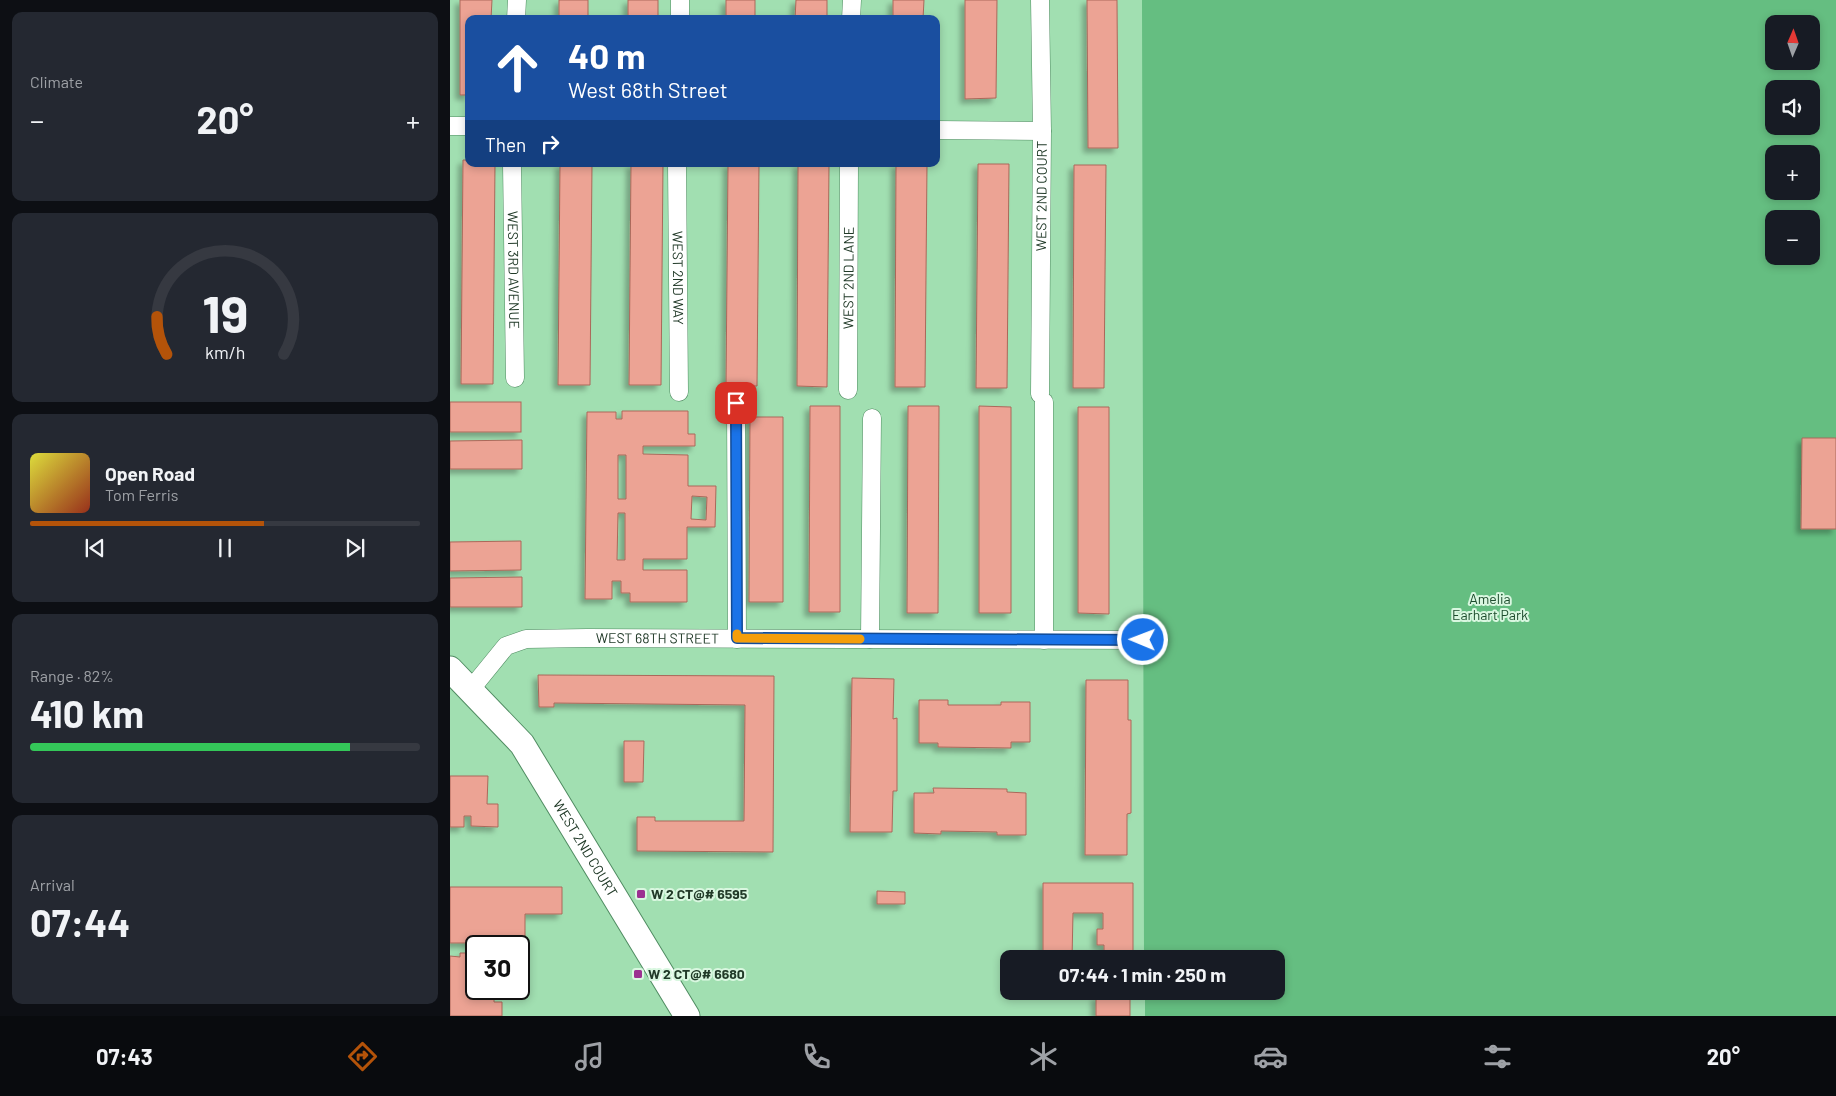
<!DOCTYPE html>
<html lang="en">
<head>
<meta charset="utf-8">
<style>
  :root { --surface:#171b24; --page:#242831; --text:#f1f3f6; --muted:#9ea1a6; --line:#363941; --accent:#b45309 }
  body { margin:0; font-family:Barlow,sans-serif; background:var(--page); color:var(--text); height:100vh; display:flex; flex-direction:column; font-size:19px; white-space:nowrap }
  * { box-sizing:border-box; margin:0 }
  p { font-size:16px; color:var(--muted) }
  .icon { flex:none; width:28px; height:28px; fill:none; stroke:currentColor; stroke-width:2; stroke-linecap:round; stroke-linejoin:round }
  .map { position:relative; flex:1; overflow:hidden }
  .details { display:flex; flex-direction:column; gap:12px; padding:12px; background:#0d0f14; width:450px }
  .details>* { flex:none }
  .banner { position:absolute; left:15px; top:15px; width:475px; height:152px; border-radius:10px; box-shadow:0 2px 8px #0003; background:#1a4fa0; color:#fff; overflow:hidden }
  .needle { width:32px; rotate:2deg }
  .fabs { position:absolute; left:1315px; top:15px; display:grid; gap:10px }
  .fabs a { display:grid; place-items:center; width:55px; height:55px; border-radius:10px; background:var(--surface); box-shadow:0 2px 8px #0003; font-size:25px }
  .speed { position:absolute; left:15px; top:935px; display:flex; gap:10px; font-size:25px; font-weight:700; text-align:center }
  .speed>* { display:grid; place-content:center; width:65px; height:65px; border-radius:50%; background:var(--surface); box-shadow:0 2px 8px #0003; line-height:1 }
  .speed .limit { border:2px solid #111; border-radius:8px; background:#fff; color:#111 }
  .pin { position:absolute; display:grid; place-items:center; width:42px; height:42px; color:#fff; margin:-21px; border-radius:10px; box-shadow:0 2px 8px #0006 }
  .me { position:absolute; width:55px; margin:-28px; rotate:271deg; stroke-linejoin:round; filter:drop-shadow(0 0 4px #0008) }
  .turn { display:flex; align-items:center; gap:18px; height:105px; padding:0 20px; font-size:22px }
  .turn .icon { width:65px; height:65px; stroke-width:2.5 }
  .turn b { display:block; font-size:35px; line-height:42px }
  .then { display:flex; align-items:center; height:48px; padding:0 20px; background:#0003; gap:10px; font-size:19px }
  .big { font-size:38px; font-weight:700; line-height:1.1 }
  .details .widget { flex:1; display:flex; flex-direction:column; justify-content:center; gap:8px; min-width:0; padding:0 18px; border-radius:10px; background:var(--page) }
  .details .dial { align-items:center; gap:0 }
  .dial svg { height:130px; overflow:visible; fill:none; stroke:var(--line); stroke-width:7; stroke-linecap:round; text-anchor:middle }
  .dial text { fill:var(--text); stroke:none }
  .song { display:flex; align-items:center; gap:15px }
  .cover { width:60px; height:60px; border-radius:8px; background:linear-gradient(135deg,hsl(60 70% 55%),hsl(10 70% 35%)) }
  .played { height:5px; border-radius:2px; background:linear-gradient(90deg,var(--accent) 60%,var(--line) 60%) }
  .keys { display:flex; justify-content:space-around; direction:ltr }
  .heat { display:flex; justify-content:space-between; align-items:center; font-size:28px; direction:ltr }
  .charge { height:8px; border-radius:4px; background:linear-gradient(90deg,#34c759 82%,var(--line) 0) }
  .trip { position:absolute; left:550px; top:950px; width:285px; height:50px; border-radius:10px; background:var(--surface); box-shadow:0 2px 8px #0003; font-weight:700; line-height:50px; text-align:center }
  .menu { display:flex; height:80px; justify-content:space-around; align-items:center; background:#090b0e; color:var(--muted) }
  .menu .icon { width:35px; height:35px }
  .menu .on { color:var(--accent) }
  .menu b { font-size:22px; color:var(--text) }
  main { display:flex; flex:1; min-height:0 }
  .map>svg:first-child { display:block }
</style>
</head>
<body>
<main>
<section class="details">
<div class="widget"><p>Climate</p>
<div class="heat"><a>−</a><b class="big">20°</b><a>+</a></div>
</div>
<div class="widget dial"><svg viewBox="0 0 100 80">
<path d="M14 69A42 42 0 1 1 86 69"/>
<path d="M14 69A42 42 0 0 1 8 46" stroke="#b45309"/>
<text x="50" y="56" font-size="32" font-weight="700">19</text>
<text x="50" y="72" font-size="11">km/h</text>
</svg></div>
<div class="widget">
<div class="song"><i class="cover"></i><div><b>Open Road</b><p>Tom Ferris</p></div></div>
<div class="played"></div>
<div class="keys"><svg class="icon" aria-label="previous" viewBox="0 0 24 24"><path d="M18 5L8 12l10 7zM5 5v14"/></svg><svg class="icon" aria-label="pause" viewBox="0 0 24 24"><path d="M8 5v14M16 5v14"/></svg><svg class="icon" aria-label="next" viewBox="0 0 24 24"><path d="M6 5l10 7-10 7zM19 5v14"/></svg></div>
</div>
<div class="widget"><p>Range · 82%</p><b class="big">410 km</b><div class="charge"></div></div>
<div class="widget"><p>Arrival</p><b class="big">07:44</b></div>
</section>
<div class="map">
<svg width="1386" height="1016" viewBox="0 0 1386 1016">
  <defs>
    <filter id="shadow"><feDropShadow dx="-4.5" dy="4.5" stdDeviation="2.5" flood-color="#0004"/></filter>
  </defs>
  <rect width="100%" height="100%" fill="#a1dfb1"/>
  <!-- green -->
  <path fill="#65be81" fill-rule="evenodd" d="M 692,0 L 1386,0 L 1386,1016 L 695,1016 L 695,991 L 826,991 L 826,959 L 694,959 ZM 1324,24 L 1361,24 L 1361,61 L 1324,61 ZM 1324,89 L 1361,89 L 1361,126 L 1324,126 ZM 1324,154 L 1361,154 L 1361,191 L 1324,191 ZM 1324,219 L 1361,219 L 1361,256 L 1324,256 Z"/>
  <!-- building -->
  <g fill="#eca394" stroke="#ab685a" fill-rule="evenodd" filter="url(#shadow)">
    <path d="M 10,0 L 42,0 L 41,19 L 19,19 L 19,95 L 10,95 Z"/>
    <rect x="109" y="0" width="29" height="19"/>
    <rect x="178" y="0" width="30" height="19"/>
    <rect x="276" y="0" width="29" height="19"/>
    <path d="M 346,0 L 377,0 L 377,19 L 345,19 Z"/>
    <path d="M 443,0 L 474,0 L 473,19 L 443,19 Z"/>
    <path d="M 515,0 L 547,0 L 546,98 L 515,99 Z"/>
    <path d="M 637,0 L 667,0 L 668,148 L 638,148 Z"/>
    <path d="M 13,160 L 19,160 L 19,164 L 45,164 L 43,384 L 11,384 Z"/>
    <path d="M 110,164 L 142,164 L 140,385 L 108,385 Z"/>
    <path d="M 181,164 L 213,164 L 211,385 L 179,385 Z"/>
    <path d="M 278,164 L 309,164 L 307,386 L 276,386 Z"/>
    <path d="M 348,164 L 379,164 L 377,387 L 347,386 Z"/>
    <path d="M 446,164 L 477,164 L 475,387 L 445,387 Z"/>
    <path d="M 528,164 L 559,164 L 557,388 L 526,388 Z"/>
    <path d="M 624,165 L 656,165 L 654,388 L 623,388 Z"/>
    <rect x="0" y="402" width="71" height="30"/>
    <path d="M 360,406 L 390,406 L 390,612 L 359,612 Z"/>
    <path d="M 458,406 L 489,406 L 488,613 L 457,613 Z"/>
    <path d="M 529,406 L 561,407 L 561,613 L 529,613 Z"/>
    <path d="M 628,407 L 659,407 L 659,614 L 628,613 Z"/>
    <path d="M 172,411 L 238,411 L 238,434 L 245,434 L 245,446 L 193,446 L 193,454 L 238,455 L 238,486 L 266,486 L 265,527 L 237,527 L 237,559 L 193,559 L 193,570 L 237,570 L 237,602 L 180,602 L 180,593 L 171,593 L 171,581 L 162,581 L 162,599 L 135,599 L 137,412 L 166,412 L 166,419 L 172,419 ZM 168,455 L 176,455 L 176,499 L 168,499 ZM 242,496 L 257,497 L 256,520 L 241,519 ZM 168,513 L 175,513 L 175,560 L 167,560 Z"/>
    <path d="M 300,417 L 333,417 L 333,602 L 299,602 Z"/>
    <path d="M 1352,438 L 1386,438 L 1386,529 L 1351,529 Z"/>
    <path d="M 72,440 L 72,469 L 0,469 L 0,441 Z"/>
    <path d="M 71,541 L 71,570 L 0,571 L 0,542 Z"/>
    <path d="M 72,577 L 72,607 L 0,607 L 0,578 Z"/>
    <path d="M 88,675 L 324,676 L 323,852 L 187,851 L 187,817 L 205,817 L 205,821 L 294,821 L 295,705 L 104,703 L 104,707 L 89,707 Z"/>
    <path d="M 402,678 L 444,679 L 443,719 L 447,718 L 447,791 L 443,791 L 442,832 L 400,832 Z"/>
    <path d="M 636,680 L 678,680 L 678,720 L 681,720 L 681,813 L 677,814 L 677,855 L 635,855 Z"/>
    <path d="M 469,700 L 498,700 L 498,705 L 551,705 L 551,702 L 580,702 L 580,742 L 561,742 L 561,748 L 488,747 L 488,743 L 469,743 Z"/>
    <path d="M 174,741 L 194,741 L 193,782 L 174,782 Z"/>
    <path d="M 0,776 L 38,776 L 37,804 L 48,804 L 48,827 L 21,826 L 21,816 L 14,816 L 14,827 L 0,827 Z"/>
    <path d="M 483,788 L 557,789 L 557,792 L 576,793 L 576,835 L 547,835 L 547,832 L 491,831 L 491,834 L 464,833 L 464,793 L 484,793 Z"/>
    <path d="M 593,883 L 683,883 L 683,959 L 654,959 L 654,945 L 647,945 L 647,929 L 653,929 L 653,913 L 623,913 L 622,959 L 593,959 Z"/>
    <path d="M 0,887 L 112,887 L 112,914 L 75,914 L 75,943 L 0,943 Z"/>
    <path d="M 427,891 L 455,892 L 455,904 L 427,904 Z"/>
    <path d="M 10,953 L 26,953 L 26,989 L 44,989 L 44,1002 L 52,1002 L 52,1016 L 0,1016 L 0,956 L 10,957 Z"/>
    <rect x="646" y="996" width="34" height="20"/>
  </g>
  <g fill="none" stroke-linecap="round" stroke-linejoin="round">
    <defs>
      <g id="minor">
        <path d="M 66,19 L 67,0"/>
        <path d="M 230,19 L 230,0"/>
        <path d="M 401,19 L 402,0"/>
        <path d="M 0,126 L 19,126"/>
        <path d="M 486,130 L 592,131"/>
        <path id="s1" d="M 62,164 L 65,378"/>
        <path id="s2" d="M 227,164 L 229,392"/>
        <path id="s3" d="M 398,390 L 399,164"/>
        <path id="s4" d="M 590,394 L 592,131 L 590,0"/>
        <path d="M 286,403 L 287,639"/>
        <path d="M 420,639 L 422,418"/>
        <path d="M 594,640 L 594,402"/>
        <path id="s5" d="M 21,689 L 56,646 L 76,639 L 137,638 L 693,640"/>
      </g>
      <g id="secondary">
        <path id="s6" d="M 0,669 L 72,744 L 237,1016"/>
      </g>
    </defs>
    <!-- minor casing -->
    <use href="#minor" stroke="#508c62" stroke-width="19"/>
    <!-- secondary casing -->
    <use href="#secondary" stroke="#508c62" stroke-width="27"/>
    <!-- minor -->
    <use href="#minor" stroke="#fff" stroke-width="18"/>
    <!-- secondary -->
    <use href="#secondary" stroke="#fff" stroke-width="25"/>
  </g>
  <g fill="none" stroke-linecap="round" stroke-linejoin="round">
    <defs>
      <path id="route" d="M 286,403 L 287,638 L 693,640"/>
    </defs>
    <!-- route casing -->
    <use href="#route" stroke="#114b97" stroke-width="12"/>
    <!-- route -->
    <use href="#route" stroke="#1a73e8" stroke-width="9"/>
    <!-- slow -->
    <path stroke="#f59e0b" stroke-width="9" d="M 287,634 L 287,638 L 410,639"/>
  </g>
  <!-- markers -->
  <g fill="#9c3091" stroke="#d9f7e0" stroke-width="2">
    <rect x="186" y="889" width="10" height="10" rx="2.5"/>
    <rect x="183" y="969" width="10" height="10" rx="2.5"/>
  </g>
  <g text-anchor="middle" stroke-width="4" stroke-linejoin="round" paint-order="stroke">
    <!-- street labels -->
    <g font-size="14" fill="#213a28" stroke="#d9f7e0">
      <text dy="5" stroke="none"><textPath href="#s4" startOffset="198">WEST 2ND COURT</textPath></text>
      <text dy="5" stroke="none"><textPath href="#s1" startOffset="106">WEST 3RD AVENUE</textPath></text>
      <text dy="5" stroke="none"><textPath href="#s3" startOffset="112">WEST 2ND LANE</textPath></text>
      <text dy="5" stroke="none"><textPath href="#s2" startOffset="114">WEST 2ND WAY</textPath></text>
      <text dy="5" stroke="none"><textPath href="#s5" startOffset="208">WEST 68TH STREET</textPath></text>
      <text dy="5" stroke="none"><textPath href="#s6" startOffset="226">WEST 2ND COURT</textPath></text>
    </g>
    <!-- park labels -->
    <g font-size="14" fill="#1d4c2d" stroke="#d9f7e0">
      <text x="1040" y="604">Amelia<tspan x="1040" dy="16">Earhart Park</tspan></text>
    </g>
    <!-- poi labels -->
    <g font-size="14" font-weight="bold" fill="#213a28" stroke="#d9f7e0" text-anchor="start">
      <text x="201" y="899">W 2 CT@# 6595</text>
      <text x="198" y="979">W 2 CT@# 6680</text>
    </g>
  </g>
</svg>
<div class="fabs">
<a><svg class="needle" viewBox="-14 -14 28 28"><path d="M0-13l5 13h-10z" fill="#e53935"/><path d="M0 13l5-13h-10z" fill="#9ea1a6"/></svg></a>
<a><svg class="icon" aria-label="sound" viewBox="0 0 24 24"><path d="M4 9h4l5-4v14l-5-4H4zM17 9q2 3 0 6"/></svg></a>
<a>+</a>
<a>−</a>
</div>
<div class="speed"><div class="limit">30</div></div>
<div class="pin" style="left:286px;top:403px;background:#d93025"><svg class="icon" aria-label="arrive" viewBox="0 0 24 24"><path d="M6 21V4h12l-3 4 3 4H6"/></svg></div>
<svg class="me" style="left:693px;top:640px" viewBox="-20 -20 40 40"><circle r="17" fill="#1a73e8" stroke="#fff" stroke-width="3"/><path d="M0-11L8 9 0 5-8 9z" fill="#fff"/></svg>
<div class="trip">07:44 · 1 min · 250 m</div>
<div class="banner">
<div class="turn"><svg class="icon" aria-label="ahead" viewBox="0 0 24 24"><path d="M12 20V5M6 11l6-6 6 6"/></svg><div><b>40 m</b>West 68th Street</div></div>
<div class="then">Then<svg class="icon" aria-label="right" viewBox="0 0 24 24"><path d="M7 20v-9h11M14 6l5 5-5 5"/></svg></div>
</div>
</div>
</main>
<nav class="menu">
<b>07:43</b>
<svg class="icon on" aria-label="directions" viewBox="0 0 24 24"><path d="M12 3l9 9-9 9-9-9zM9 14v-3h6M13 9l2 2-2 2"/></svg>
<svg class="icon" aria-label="music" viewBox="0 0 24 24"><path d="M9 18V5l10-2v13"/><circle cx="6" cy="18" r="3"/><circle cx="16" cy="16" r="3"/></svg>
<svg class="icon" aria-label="phone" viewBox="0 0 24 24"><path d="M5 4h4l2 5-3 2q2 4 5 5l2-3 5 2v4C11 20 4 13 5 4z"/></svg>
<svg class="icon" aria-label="climate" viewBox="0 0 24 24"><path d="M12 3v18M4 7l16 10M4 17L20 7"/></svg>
<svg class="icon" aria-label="car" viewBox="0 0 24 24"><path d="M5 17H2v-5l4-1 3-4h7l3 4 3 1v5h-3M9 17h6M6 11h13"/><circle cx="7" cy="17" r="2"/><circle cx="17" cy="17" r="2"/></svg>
<svg class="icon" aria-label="filters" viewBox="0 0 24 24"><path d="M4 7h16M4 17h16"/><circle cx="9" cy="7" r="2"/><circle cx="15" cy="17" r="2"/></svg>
<b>20°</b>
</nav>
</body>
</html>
